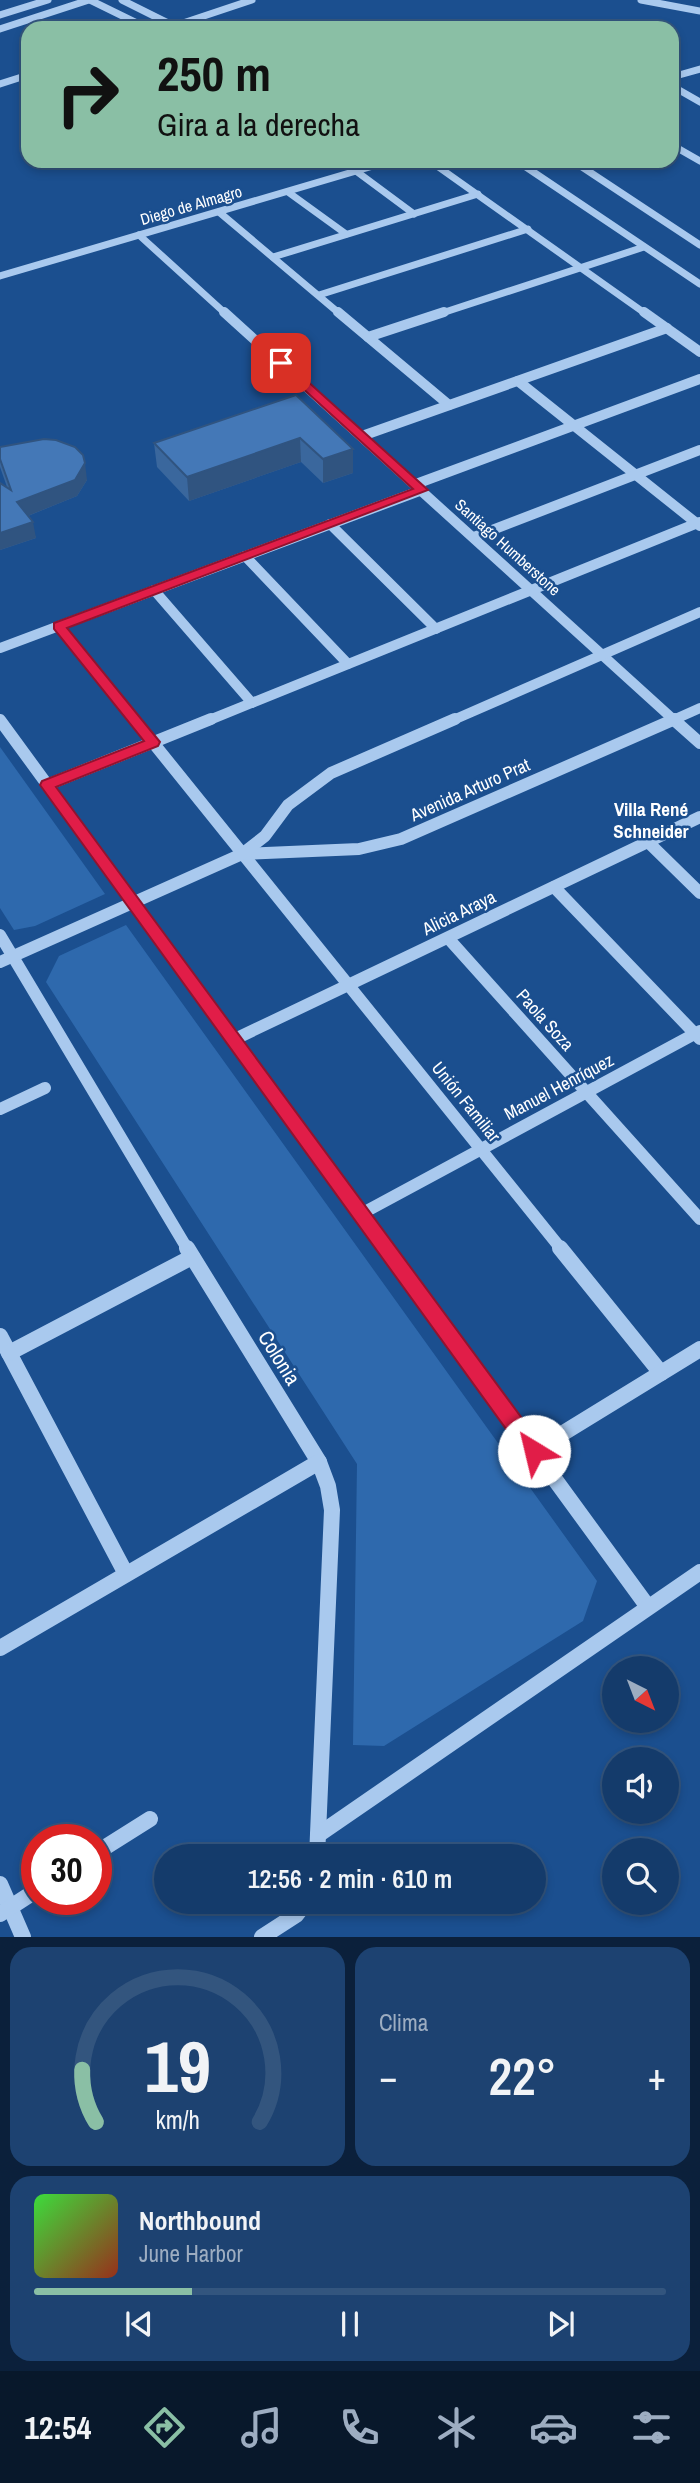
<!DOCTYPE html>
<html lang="es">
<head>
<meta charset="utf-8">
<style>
  :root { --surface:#143b6b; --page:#1d4271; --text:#f1f3f6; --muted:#9dadc1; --line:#33557e; --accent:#8abfa5 }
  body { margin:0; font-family:"Archivo Narrow",sans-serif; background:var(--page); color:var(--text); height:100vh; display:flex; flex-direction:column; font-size:26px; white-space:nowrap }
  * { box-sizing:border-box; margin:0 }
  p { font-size:23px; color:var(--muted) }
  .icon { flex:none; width:38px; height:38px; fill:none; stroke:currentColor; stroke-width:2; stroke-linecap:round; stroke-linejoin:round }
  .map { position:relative; height:1937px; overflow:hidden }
  .side { display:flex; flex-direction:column; gap:10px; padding:10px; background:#0b203b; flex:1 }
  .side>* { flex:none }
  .top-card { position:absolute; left:21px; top:21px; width:658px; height:147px; border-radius:21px; box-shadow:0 4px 10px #0003,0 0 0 2px var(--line); background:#8abfa5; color:#111; overflow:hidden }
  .needle { width:46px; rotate:138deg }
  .buttons { position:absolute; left:602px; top:1656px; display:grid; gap:14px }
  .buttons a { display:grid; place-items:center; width:77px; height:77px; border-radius:50%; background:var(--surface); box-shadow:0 4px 10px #0003,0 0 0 2px var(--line); font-size:35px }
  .speed { position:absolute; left:21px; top:1824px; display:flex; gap:14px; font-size:35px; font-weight:700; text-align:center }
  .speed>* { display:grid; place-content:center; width:91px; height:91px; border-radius:50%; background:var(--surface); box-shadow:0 4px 10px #0003,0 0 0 2px var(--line); line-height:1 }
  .speed .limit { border:10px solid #d22; background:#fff; color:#111 }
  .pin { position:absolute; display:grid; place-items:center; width:60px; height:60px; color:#fff; margin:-30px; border-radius:14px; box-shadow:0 4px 10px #0006 }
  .me { position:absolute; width:77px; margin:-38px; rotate:324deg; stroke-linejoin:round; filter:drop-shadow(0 0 5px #0008) }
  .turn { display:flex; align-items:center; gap:24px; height:147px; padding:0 21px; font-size:32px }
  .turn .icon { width:91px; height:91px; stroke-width:2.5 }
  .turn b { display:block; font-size:49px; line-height:60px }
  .big { font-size:52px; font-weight:600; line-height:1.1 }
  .side .widget { flex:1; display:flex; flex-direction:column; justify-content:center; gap:10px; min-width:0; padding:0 24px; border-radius:21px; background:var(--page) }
  .side .dial { align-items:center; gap:0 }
  .dial svg { height:182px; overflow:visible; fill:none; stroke:var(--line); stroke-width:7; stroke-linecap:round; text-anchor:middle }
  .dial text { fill:var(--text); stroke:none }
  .song { display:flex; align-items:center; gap:21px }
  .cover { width:84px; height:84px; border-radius:10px; background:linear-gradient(135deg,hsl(120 70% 55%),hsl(10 70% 35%)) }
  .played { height:7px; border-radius:4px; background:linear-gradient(90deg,var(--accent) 25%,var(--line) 25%) }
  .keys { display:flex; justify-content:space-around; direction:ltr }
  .heat { display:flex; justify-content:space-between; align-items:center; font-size:38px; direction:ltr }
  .side .tiles { flex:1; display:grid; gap:10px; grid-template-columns:1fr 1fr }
  .widget:last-child { grid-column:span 2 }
  .trip { position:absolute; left:154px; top:1844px; width:392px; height:70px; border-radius:35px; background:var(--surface); box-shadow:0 4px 10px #0003,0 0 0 2px var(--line); font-weight:600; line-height:70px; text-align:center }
  .tabs { display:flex; height:112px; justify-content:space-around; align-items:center; background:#08182b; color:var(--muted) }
  .tabs .icon { width:49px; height:49px }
  .tabs .active { color:var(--accent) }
  .tabs b { font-size:32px; color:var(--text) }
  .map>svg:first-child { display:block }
</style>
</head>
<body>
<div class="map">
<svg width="700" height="1937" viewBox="0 0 700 1937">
  <rect width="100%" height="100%" fill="#1b4f8f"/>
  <!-- green -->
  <g fill="#2e69ad">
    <path d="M 0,747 L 105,894 L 35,926 L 14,930 L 0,908 Z"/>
    <path d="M 126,925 L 597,1581 L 583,1621 L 384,1746 L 353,1745 L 357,1464 L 46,982 L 59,956 Z"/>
  </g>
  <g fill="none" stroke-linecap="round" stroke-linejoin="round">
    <!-- minor-far3 -->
    <g stroke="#a9c9ee" stroke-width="7">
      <path d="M 90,0 L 147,28"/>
      <path d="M 122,0 L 174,26"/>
      <path d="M 641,0 L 700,11"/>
      <path d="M 0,15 L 48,0"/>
      <path d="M 168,28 L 252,0"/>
      <path d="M 0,29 L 89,0"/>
      <path d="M 672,77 L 700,69"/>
      <path d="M 0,84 L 28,75"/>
      <path d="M 672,86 L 700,102"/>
      <path d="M 672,145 L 700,161"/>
      <path d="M 430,161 L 646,314"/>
      <path d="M 517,161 L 700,284"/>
      <path d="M 573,161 L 700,245"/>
      <path d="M 356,171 L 414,214"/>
      <path d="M 288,192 L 346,234"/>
      <path d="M 219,212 L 340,314"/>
      <path d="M 139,235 L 226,314"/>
      <path d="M 273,257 L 478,194"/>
      <path d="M 0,276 L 390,161"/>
      <path d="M 319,295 L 528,229"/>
      <path d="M 439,314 L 644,247"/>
    </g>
    <!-- minor-far2 -->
    <g stroke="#a9c9ee" stroke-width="10">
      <path d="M 224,312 L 675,721"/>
      <path d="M 338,312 L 449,405"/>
      <path d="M 644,312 L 700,352"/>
      <path d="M 368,337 L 444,312"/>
      <path d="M 518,381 L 700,526"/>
      <path d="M 362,436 L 667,328"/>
      <path d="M 416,484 L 700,379"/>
      <path d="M 330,524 L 436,629"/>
      <path d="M 474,537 L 700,450"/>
      <path d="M 245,556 L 348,664"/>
      <path d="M 154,590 L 252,703"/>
      <path d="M 59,626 L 135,721"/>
      <path d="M 0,648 L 422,490"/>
      <path d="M 207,721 L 700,522"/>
      <path d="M 451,721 L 700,612"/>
      <path d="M 671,721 L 700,708"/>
    </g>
    <!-- minor-far1 -->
    <g stroke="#a9c9ee" stroke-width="12">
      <path d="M 134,719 L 562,1250"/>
      <path d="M 673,719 L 700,743"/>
      <path d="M 0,720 L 387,1250"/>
      <path d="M 47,785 L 211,719"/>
      <path d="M 648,842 L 700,893"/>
      <path d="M 242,854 L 359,849 L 401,839 L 675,719"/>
      <path d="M 554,887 L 700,1039"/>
      <path d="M 0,935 L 188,1250"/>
      <path d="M 448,938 L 700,1219"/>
      <path d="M 0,962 L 242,854 L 265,836 L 288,805 L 331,773 L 455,719"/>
      <path d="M 233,1040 L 700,817"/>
      <path d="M 0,1109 L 45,1088"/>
      <path d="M 361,1214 L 700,1031"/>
    </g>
    <!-- minor -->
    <g stroke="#a9c9ee" stroke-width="16">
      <path d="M 187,1248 L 319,1462 L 328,1486 L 332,1510 L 317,1857"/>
      <path d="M 386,1248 L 648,1607"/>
      <path d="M 560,1248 L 661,1373"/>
      <path d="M 0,1336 L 126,1574"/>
      <path d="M 9,1353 L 192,1257"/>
      <path d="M 534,1451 L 700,1349"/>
      <path d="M 0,1648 L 319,1462"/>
      <path d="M 318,1835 L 700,1572"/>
      <path d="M 96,1853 L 150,1819"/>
      <path d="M 0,1884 L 23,1937"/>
      <path d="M 0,1914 L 37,1890"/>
      <path d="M 262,1937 L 296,1915 L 306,1902"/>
    </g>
  </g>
  <!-- wall -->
  <g fill="#3a679d">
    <path d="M 296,395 L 353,473 L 323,483 L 301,462 L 189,501 L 157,467 L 154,443 Z"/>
    <path d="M 0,447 L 87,480 L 77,496 L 28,516 L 36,538 L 0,550 L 0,483 L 7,487 L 0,467 Z"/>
  </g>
  <!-- shaded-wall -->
  <g fill="#305480">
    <path d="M 300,438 L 301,462 L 189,501 L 187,477 Z"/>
    <path d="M 353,449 L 353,473 L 323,483 L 323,459 Z"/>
    <path d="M 85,463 L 87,480 L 77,496 L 20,519 L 17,502 Z"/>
    <path d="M 33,522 L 36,538 L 0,550 L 0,533 Z"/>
  </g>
  <!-- building -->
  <g fill="#4478b7" stroke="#305480" stroke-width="2">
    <path d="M 296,395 L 353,449 L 323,459 L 300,438 L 187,477 L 154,443 Z"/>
    <path d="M 44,439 L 56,440 L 75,447 L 83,455 L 85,463 L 75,480 L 17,502 L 33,522 L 0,533 L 0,483 L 11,490 L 0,459 L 0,447 Z"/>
  </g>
  <!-- route -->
  <path fill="#e11d48" stroke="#92132f" stroke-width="2" d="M 277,361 L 285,361 L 428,490 L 67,628 L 160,742 L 158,746 L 56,787 L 541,1444 L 544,1451 L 541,1458 L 534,1460 L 527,1458 L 40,785 L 42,781 L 144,741 L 54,629 L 54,623 L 413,489 L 277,365 Z"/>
  <g text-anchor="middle" stroke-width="5" stroke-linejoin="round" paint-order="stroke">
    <!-- far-street labels -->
    <g font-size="16" fill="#fff" stroke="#1b4f8f">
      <text transform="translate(191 205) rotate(-16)" y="6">Diego de Almagro</text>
      <text transform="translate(508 547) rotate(42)" y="6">Santiago Humberstone</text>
    </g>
    <!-- street labels -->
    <g font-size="18" fill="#fff" stroke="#1b4f8f">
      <text transform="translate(470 790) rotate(-24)" y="6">Avenida Arturo Prat</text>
      <text transform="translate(459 913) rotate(-26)" y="6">Alicia Araya</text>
      <text transform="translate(545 1020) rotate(48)" y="6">Paola Soza</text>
      <text transform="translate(559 1087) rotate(-28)" y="6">Manuel Henríquez</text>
      <text transform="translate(466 1102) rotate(51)" y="6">Unión Familiar</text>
    </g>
    <!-- neighbourhood labels -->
    <g font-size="19" font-weight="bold" fill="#fff" stroke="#1b4f8f">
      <text x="651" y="816">Villa René<tspan x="651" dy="22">Schneider</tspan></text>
    </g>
    <!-- near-street labels -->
    <g font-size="21" fill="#fff" stroke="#1b4f8f">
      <text transform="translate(279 1358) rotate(58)" y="7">Colonia</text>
    </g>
  </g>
</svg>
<div class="buttons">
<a><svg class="needle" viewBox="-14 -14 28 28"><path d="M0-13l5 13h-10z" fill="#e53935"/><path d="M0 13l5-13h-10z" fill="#9dadc1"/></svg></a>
<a><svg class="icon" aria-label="sound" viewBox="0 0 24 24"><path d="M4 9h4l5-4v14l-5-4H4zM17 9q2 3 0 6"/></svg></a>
<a><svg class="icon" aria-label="search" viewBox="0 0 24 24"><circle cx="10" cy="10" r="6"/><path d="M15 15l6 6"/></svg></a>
</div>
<div class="speed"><div class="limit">30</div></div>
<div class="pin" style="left:281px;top:363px;background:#d93025"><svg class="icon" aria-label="arrive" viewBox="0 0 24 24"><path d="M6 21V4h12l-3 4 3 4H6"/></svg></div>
<svg class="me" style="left:534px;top:1451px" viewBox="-20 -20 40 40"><circle r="19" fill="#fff"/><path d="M0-13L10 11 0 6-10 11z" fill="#e11d48"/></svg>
<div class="trip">12:56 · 2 min · 610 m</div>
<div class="top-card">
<div class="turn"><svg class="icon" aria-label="right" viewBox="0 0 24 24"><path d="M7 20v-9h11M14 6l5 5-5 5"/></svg><div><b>250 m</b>Gira a la derecha</div></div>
</div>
</div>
<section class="side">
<div class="tiles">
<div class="widget dial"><svg viewBox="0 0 100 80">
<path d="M14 69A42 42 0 1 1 86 69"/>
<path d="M14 69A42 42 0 0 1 8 46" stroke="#8abfa5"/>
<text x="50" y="56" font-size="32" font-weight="700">19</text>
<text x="50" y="72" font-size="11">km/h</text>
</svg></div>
<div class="widget"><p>Clima</p>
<div class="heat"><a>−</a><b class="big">22°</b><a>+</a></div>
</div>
<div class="widget">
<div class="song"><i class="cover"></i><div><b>Northbound</b><p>June Harbor</p></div></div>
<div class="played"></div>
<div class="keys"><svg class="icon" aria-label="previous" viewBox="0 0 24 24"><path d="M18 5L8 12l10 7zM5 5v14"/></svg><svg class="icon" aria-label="pause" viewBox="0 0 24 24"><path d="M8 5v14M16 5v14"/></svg><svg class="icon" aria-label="next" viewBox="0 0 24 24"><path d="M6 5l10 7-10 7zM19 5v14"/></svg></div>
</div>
</div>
</section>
<nav class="tabs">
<b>12:54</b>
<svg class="icon active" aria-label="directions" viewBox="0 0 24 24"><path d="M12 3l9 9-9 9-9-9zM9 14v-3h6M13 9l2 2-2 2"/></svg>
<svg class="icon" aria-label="music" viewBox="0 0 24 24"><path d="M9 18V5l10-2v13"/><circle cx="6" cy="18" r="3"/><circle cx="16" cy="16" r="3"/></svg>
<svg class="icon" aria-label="phone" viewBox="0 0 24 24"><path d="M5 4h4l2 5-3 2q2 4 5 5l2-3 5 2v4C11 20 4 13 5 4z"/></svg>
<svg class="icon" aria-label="climate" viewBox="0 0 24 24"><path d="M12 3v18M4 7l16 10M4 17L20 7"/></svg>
<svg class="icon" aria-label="car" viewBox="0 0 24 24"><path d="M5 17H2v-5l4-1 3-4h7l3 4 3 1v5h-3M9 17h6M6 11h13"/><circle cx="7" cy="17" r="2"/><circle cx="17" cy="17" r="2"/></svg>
<svg class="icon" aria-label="filters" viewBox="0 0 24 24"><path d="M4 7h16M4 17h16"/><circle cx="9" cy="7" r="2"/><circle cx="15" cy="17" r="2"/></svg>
</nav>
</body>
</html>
